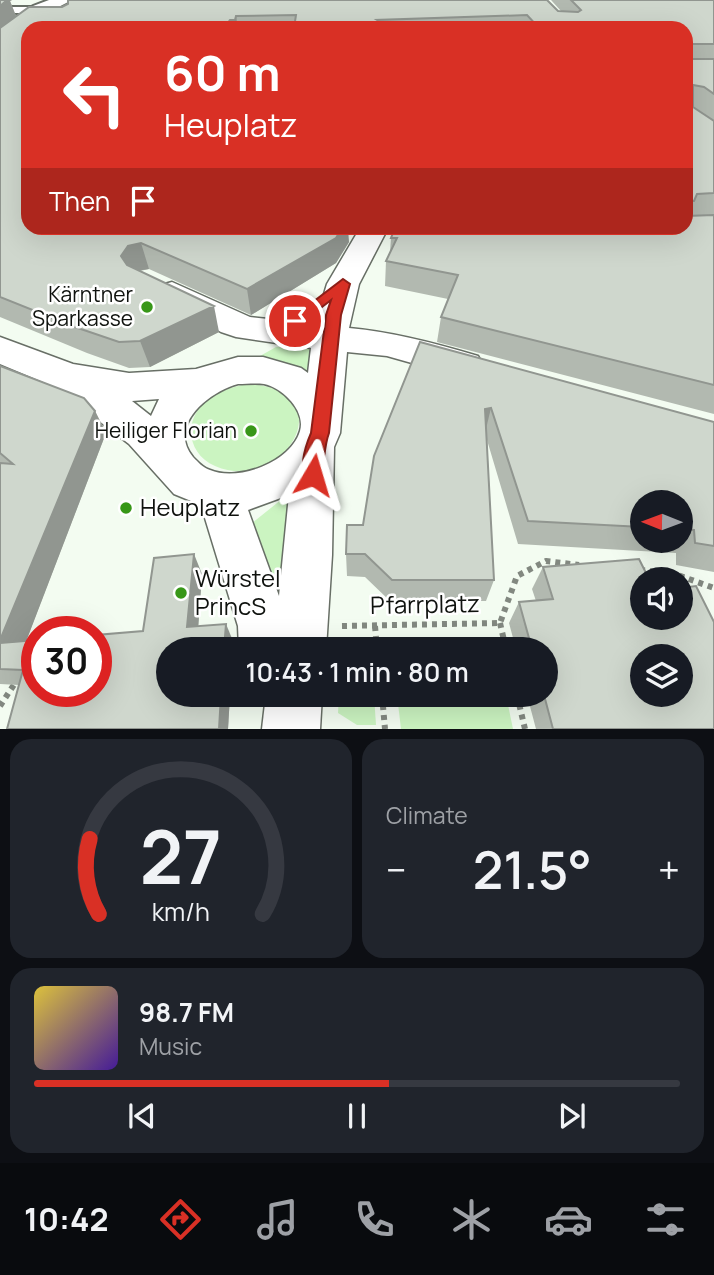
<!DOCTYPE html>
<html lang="en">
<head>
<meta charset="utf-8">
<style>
  :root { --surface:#171b24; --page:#20242c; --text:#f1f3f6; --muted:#9ea1a6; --line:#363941; --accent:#d93025 }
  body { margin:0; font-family:Manrope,sans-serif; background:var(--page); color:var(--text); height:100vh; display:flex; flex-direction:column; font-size:26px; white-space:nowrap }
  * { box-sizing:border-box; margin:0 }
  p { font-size:23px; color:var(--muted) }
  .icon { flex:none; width:38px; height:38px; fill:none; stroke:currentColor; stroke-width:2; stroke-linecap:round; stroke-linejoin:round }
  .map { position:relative; height:729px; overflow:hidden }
  .drawer { display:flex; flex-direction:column; gap:10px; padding:10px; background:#0d0f14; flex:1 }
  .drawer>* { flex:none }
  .top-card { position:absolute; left:21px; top:21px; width:672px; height:214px; border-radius:21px; box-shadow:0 7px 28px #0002; background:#d93025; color:#fff; overflow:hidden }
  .needle { width:46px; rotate:271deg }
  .buttons { position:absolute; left:630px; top:490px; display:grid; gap:14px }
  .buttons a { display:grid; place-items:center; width:63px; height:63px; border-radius:50%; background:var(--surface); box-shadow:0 7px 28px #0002; font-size:35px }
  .speed { position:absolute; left:21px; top:616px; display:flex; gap:14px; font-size:35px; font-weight:700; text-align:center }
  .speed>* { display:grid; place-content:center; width:91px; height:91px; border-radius:50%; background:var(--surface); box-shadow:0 7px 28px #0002; line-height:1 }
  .speed .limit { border:10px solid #d22; background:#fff; color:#111 }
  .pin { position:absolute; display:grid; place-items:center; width:60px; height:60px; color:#fff; margin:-30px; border:4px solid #fff; border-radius:50%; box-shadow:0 2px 7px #0007 }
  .me { position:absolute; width:77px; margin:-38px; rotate:7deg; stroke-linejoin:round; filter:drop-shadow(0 0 5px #0008) }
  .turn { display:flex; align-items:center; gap:24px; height:147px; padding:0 28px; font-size:32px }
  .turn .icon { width:91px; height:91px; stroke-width:2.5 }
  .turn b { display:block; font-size:49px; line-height:60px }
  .then { display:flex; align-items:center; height:66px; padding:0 28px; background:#0003; gap:14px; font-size:26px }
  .big { font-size:52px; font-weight:600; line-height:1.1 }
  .drawer .widget { flex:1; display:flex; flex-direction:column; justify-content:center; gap:10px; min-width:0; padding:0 24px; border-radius:21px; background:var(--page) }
  .drawer .dial { align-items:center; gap:0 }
  .dial svg { height:182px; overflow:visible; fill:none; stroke:var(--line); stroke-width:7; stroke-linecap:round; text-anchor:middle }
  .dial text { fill:var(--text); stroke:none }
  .song { display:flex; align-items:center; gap:21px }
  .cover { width:84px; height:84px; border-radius:10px; background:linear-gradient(135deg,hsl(50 70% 55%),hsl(260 70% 35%)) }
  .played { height:7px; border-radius:4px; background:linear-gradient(90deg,var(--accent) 55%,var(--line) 55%) }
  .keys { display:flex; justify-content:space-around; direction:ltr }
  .heat { display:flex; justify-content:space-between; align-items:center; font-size:38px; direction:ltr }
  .drawer .tiles { flex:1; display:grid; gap:10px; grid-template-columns:1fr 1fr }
  .widget:last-child { grid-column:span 2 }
  .trip { position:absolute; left:156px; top:637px; width:402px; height:70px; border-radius:35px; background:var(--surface); box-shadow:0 7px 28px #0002; font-weight:600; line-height:70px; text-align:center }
  .menu { display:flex; height:112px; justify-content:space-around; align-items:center; background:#090b0e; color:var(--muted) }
  .menu .icon { width:49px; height:49px }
  .menu .active { color:var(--accent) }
  .menu b { font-size:32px; color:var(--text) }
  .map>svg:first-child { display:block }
</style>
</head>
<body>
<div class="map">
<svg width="714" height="729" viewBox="0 0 714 729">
  <rect width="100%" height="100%" fill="#f3fcf1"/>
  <!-- green -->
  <g fill="#cbf4c1">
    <path d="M 276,347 L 315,348 L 313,370 L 307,371 L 278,360 L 261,358 L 260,356 Z"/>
    <path d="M 247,384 C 347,389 284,496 215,466 C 189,455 183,424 203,404 C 215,392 231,387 247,384 Z"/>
    <path d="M 287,495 L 292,495 L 279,605 L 277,586 L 251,524 Z"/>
    <path d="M 494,642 L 496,649 L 391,649 L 390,644 Z"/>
    <path d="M 339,695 L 374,695 L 376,725 L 357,725 L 338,713 Z"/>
    <path d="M 397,695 L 506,695 L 513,729 L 401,729 Z"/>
  </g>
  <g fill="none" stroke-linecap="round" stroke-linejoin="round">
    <defs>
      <path id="lane" d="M 0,7 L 39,7 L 43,10 L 39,13 L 0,13 Z"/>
      <g id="street">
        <path d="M 360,228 L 388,228 L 359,284 L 349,328 C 393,332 435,343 478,356 L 483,365 L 478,374 L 465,378 L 387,356 L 347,352 L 340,433 L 334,447 L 332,555 L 326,649 L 239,649 L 238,626 L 201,505 L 174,494 L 129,444 L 55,387 L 0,364 L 0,337 L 73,364 L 129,373 L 196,369 L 238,357 L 263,357 L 301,368 L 308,373 L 311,348 L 236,337 L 221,332 L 161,299 L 156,292 L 161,285 L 172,282 L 250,317 L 315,324 L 327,284 ZM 238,384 C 246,384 256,383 264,384 C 283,388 306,411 300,431 C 291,462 238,482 210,470 C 203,468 198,462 193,457 C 167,425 209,392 238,384 ZM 159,399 L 151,416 L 132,401 ZM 289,495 L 279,596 L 248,510 Z"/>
        <path d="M 266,695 L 322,695 L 320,729 L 262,729 Z"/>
      </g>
      <path id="primary" d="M 49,0 L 72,0 L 45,14 L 7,45 L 0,47 L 0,32 L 33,6 Z"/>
    </defs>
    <!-- lane casing -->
    <use href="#lane" stroke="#686f66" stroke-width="4"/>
    <!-- street casing -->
    <use href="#street" stroke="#686f66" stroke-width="3"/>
    <!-- primary casing -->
    <use href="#primary" stroke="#686f66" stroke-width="4"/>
    <!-- path -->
    <g stroke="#828880" stroke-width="6" stroke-dasharray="5 5" stroke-linecap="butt">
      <path d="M 640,570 L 672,573 L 714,588"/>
      <path d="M 500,623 L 506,649"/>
      <path d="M 342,626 L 500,623 L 517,576 L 546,561 L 579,565"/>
      <path d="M 375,626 L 377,649"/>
      <path d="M 382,695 L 385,729"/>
      <path d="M 517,695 L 525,729"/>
      <path d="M 0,706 L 17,680"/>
    </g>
    <!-- lane -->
    <use href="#lane" fill="#fff" fill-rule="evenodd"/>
    <!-- street -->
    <use href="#street" fill="#fff" fill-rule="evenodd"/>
    <!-- primary -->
    <use href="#primary" fill="#fff" fill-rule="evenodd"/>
  </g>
  <!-- wall -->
  <g fill="#b2b9b0" fill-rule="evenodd">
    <path d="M 0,0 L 12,0 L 10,1 L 16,16 L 10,22 L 62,7 L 68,4 L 68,0 L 547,0 L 558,11 L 561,11 L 551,0 L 714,0 L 714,414 L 437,342 L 441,317 L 448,299 L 385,286 L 386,261 L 390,252 L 391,238 L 686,228 L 686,28 L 28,28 L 28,228 L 349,242 L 336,263 L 251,315 L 149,269 L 140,271 L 219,332 L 150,367 L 129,368 L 87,353 L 0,317 Z"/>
    <path d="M 420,342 L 714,422 L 714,572 L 676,565 L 676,553 L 518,544 L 487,440 L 494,580 L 486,601 L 390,601 L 365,577 L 347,576 L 346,554 L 363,525 ZM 642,502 L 681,502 L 681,541 L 642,541 Z"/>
    <path d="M 0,366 L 95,411 L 106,433 L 26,641 L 143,631 L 202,574 L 198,626 L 233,641 L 232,649 L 168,649 L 168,695 L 230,695 L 228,729 L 19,685 L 0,684 L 0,463 L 1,463 L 0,462 Z"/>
    <path d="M 543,567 L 714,729 L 536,729 L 527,695 L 546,695 L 546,649 L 516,649 L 509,623 L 519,602 L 536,601 L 532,589 Z"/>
  </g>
  <!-- shaded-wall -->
  <g fill="#919690">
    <path d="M 0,0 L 12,0 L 10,1 L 16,16 L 0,30 Z"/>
    <path d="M 236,16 L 238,28 L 236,28 L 235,20 Z"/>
    <path d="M 230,20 L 231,28 L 224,28 Z"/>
    <path d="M 342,228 L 348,228 L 349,242 L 336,263 L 251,315 L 247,289 Z"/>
    <path d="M 141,243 L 149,269 L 136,271 L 129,281 L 121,256 L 128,246 Z"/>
    <path d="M 214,306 L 219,332 L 150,367 L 140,341 Z"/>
    <path d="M 491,408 L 485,433 L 485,409 Z"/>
    <path d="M 95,411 L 106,433 L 19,660 L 0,644 L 0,640 Z"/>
    <path d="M 194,554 L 202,574 L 197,645 L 187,627 Z"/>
    <path d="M 226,624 L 233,641 L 232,649 L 224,649 Z"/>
    <path d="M 221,695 L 230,695 L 228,729 L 219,729 Z"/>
  </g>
  <!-- building -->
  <g fill="#cfd7cd" stroke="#919690" stroke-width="2" fill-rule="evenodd">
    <path d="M 0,0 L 7,0 L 0,6 Z"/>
    <path d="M 68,0 L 547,0 L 558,11 L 578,12 L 581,10 L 571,0 L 714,0 L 714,44 L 691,44 L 692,59 L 714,59 L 714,94 L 704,87 L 693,85 L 693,107 L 714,121 L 714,193 L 697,194 L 694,201 L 686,201 L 686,28 L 539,28 L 527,15 L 377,20 L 390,28 L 294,28 L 296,15 L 236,16 L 235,20 L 230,20 L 224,28 L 28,28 L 28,228 L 282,228 L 306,233 L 310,228 L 342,228 L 336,238 L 247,289 L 141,243 L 128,246 L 121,256 L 127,265 L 214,306 L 140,341 L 119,342 L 75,327 L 0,297 L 0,28 L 29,7 L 62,7 L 68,4 Z"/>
    <path d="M 714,215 L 714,385 L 441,317 L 458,275 L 386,261 L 397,238 L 391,238 L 395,228 L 686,228 L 686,216 Z"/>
    <path d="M 420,342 L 714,422 L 714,546 L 695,543 L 694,530 L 681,529 L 681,502 L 642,502 L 642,527 L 528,521 L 491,408 L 485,409 L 494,580 L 392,580 L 365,554 L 346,554 L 347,525 L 363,525 L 374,456 Z"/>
    <path d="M 0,366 L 84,398 L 95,411 L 0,640 L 0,463 L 13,464 L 0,453 Z"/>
    <path d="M 194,554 L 187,627 L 226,624 L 224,649 L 168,649 L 168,695 L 221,695 L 219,729 L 7,729 L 23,670 L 0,669 L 0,643 L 37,640 L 37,691 L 96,691 L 96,635 L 143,631 L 154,558 Z"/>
    <path d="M 639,559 L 649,579 L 642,579 L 642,618 L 681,618 L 681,588 L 696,586 L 714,622 L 714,729 L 553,729 L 544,695 L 546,695 L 546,649 L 532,649 L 519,602 L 553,599 L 543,567 ZM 642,656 L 681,656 L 681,695 L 642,695 Z"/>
  </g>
  <!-- route -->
  <path fill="#d93025" stroke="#8d1f18" stroke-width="2" d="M 343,279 L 350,284 L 341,315 L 329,433 C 323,449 325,468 319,481 L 313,483 L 306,481 C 299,467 305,447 311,433 L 326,315 L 331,300 L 300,324 L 295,326 L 288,321 Z"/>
  <!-- markers -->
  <g fill="#389718" stroke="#fff" stroke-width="2.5">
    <circle cx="147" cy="307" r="7"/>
    <circle cx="251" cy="431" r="7"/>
    <circle cx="126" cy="508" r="7"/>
    <circle cx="181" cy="593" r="7"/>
  </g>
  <g text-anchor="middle" stroke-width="5" stroke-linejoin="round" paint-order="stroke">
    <!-- poi labels -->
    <g font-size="21" fill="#0f120e" stroke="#fff" text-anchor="end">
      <text x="133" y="302">Kärntner<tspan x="133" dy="24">Sparkasse</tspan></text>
      <text x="237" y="438">Heiliger Florian</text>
    </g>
    <!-- near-poi labels -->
    <g font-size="24" fill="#0f120e" stroke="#fff" text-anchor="start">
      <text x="140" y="516">Heuplatz</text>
      <text x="195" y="587">Würstel<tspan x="195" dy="28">PrincS</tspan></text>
    </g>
    <!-- near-street labels -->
    <g font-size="24" fill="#0f120e" stroke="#fff">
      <text transform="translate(425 605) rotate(-1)" y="8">Pfarrplatz</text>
    </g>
  </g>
</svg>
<div class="buttons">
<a><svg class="needle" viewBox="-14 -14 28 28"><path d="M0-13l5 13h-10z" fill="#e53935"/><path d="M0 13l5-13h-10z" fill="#9ea1a6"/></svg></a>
<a><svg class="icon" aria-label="sound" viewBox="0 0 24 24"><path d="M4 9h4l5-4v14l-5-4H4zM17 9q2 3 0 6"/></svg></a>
<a><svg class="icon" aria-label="layers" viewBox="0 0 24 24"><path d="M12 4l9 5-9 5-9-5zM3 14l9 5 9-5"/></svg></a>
</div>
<div class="speed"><div class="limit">30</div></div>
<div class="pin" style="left:295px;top:321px;background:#d93025"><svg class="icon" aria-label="arrive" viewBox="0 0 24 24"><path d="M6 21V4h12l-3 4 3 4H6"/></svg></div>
<svg class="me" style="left:313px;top:475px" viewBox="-20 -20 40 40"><path d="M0-17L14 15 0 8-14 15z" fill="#d93025" stroke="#fff" stroke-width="4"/></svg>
<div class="trip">10:43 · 1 min · 80 m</div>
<div class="top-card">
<div class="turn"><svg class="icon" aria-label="left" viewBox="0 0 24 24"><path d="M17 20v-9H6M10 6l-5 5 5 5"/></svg><div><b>60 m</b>Heuplatz</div></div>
<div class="then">Then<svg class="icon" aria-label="arrive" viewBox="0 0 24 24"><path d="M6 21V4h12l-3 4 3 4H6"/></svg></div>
</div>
</div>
<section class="drawer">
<div class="tiles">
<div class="widget dial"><svg viewBox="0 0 100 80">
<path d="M14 69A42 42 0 1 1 86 69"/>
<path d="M14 69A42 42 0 0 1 10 36" stroke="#d93025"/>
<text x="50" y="56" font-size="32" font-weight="700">27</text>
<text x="50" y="72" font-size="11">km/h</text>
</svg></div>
<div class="widget"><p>Climate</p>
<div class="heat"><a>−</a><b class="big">21.5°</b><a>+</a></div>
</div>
<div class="widget">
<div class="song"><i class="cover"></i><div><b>98.7 FM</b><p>Music</p></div></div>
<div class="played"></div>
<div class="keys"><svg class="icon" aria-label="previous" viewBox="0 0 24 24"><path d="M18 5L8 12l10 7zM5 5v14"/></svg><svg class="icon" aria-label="pause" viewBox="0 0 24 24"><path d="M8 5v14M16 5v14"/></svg><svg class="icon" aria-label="next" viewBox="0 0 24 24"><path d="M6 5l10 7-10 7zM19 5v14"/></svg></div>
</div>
</div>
</section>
<nav class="menu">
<b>10:42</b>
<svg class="icon active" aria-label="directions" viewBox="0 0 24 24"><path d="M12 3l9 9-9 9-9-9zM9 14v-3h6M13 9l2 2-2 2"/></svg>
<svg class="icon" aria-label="music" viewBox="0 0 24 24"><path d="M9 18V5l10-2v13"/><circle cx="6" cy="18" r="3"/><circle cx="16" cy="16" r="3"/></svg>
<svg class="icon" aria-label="phone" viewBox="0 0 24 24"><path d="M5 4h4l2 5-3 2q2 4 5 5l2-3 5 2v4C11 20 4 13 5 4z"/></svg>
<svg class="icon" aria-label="climate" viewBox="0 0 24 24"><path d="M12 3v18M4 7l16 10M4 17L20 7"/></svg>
<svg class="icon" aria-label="car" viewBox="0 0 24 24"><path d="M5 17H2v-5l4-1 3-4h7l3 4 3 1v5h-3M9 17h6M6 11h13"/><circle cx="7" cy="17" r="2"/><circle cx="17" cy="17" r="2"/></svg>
<svg class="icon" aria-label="filters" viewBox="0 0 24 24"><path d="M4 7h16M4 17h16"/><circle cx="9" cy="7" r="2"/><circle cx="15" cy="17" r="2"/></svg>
</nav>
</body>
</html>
